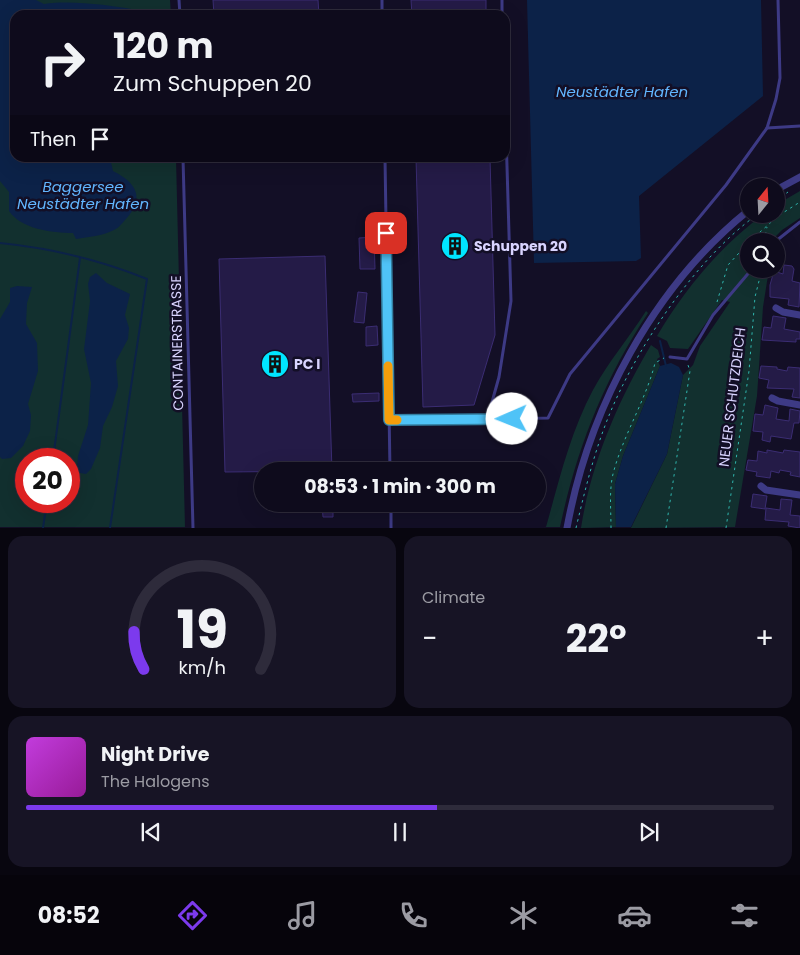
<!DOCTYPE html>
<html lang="en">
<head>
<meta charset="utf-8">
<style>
  :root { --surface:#0e0b1c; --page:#171425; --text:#f1f3f6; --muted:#9b9ba3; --line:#2e2b3b; --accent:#7c3aed }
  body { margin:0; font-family:Poppins,sans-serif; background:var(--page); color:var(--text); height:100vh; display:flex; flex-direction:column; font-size:19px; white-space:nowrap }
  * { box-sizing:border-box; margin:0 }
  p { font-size:16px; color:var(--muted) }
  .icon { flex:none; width:28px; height:28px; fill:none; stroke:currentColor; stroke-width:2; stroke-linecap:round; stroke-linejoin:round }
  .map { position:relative; height:528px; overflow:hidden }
  .side { display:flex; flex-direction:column; gap:8px; padding:8px; background:#08060f; flex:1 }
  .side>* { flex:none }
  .hud { position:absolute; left:10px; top:10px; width:500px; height:152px; border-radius:15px; box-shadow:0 5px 20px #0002,0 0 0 1px var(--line); background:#0e0b1c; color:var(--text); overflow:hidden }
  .needle { width:32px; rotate:18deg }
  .fabs { position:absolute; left:740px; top:178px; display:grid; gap:10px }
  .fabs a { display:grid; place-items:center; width:45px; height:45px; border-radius:50%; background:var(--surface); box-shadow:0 5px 20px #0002,0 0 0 1px var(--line); font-size:25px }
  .speed { position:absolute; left:15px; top:448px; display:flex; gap:10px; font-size:25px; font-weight:700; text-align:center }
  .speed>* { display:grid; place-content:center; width:65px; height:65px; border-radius:50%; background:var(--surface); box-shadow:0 5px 20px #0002,0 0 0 1px var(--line); line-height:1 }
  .speed .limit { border:8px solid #d22; background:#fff; color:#111 }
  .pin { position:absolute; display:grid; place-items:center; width:42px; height:42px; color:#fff; margin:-21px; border-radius:10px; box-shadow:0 2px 8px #0006 }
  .me { position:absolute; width:55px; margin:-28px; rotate:269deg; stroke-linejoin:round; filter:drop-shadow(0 0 4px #0008) }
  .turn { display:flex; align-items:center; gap:18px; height:105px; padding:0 20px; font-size:22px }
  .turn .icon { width:65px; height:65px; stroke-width:2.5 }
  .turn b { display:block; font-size:35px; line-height:42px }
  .then { display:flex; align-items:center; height:48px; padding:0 20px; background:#0003; gap:10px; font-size:19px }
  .big { font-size:38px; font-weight:700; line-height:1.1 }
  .side .tile { flex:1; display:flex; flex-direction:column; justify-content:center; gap:8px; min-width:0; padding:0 18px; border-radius:15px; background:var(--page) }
  .side .dial { align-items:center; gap:0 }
  .dial svg { height:130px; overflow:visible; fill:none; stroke:var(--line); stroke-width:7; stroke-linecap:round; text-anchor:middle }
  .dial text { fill:var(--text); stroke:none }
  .song { display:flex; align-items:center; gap:15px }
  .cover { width:60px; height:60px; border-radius:8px; background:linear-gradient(135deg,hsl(290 70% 55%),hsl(300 70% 35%)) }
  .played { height:5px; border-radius:2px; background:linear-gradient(90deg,var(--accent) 55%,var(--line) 55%) }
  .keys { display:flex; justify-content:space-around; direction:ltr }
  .heat { display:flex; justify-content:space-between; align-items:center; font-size:28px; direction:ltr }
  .side .tiles { flex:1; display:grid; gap:8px; grid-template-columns:1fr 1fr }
  .tile:last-child { grid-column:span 2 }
  .trip { position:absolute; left:254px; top:462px; width:292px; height:50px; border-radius:25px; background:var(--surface); box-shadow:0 5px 20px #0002,0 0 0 1px var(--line); font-weight:700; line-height:50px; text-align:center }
  .dock { display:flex; height:80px; justify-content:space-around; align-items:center; background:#06040b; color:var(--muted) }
  .dock .icon { width:35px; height:35px }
  .dock .active { color:var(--accent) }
  .dock b { font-size:22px; color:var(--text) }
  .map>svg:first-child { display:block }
</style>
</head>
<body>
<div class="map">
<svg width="800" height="528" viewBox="0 0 800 528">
  <rect width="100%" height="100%" fill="#130f26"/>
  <!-- green -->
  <g fill="#12302f" fill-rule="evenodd">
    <path d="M 0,0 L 170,0 L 171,15 L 15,15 L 15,158 L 176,158 L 185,527 L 0,527 ZM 26,459 L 69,459 L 69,501 L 26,501 Z"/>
    <path d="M 800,191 L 800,218 L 782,230 L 771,241 L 749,241 L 749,269 L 754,271 L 769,269 L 763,307 L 757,396 L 735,527 L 631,528 L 667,454 L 683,375 L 693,365 L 700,346 L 730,302 L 722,300 L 688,349 L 670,348 L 667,341 L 657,336 C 684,290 721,245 764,214 L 776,214 L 776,205 Z"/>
    <path d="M 646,311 L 648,313 C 603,381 577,448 560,527 L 546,527 C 559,481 570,433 593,390 C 608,362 629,338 646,311 Z"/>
    <path d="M 651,345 L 658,350 L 660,357 L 657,359 L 660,366 L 623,456 L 615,484 L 616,527 L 581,528 C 591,463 618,401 651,345 Z"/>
  </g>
  <!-- water -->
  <g fill="#0c2248">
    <path d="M 0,0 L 36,0 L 44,4 C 72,0 108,5 137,10 L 139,15 L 15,15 L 15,158 L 110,158 L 113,171 C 137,183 145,198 126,219 C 122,223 119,228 114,230 C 102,236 89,237 76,239 L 73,233 C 52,233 21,229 9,211 L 9,192 L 0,181 Z"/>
    <path d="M 527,0 L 761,0 L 763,96 L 639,196 L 641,258 L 636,261 L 534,263 Z"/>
    <path d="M 96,273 L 107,283 L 130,294 L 125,315 L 129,328 L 128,339 L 116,361 L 118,386 L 112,407 L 103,426 L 100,448 L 91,469 L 86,474 L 80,473 L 77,469 L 78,456 L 88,425 L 91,383 L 84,349 L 90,301 L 88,284 L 90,277 Z"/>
    <path d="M 17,286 L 32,287 L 27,303 L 26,324 L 37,343 L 38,371 L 28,404 L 31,415 L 30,431 L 23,446 L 11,458 L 2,459 L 0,457 L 0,319 L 10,302 L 10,288 Z"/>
    <path d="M 671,363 L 679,367 L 683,375 L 667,454 L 631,527 L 616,527 L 615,484 L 623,456 L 660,366 Z"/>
  </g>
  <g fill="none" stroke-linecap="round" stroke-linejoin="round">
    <!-- stream -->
    <g stroke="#0c2248" stroke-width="2">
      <path d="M 0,243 C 50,248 100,260 147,279 L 110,528"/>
      <path d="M 660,341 L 666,366"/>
      <path d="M 53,459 L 80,258"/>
      <path d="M 43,528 L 47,501"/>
    </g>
  </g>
  <!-- building -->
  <g fill="#241b47" stroke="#3b2d73">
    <path d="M 213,0 L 318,0 L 319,15 L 214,15 Z"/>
    <path d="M 411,0 L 486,0 L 486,15 L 412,15 Z"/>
    <path d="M 416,158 L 490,158 L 495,335 L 474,405 L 423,407 Z"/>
    <path d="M 374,237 L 375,269 L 360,269 L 359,238 Z"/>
    <path d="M 325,256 L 332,471 L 225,472 L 219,259 Z"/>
    <path d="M 784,265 L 792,266 L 794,269 L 792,281 L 800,283 L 799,307 L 788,305 L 789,299 L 770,297 L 770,285 L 774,271 L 783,274 Z"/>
    <path d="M 358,292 L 367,293 L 364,323 L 354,322 Z"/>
    <path d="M 773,316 L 786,318 L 784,329 L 800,332 L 800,339 L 796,339 L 796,342 L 762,340 L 764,327 L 771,328 Z"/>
    <path d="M 377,326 L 378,345 L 366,346 L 366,327 Z"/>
    <path d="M 761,366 L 777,367 L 777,369 L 787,371 L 788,367 L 800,368 L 800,398 L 792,397 L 794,389 L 767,388 L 769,380 L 759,378 Z"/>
    <path d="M 379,393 L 379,401 L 353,402 L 352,394 Z"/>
    <path d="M 765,405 L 778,408 L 776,419 L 789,421 L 790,409 L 800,411 L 799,423 L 794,423 L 791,439 L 771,436 L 770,442 L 762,440 L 763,432 L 753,431 L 755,414 L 763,415 Z"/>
    <path d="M 767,450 L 783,453 L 784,450 L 800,452 L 800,477 L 790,475 L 791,472 L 780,470 L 779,473 L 771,471 L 770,478 L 756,476 L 757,472 L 746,470 L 748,460 L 757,461 L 758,451 L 767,453 Z"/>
    <path d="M 753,494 L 767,496 L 765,509 L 751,507 Z"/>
    <path d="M 781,499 L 792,500 L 790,515 L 800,516 L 800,528 L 788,526 L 789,522 L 765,520 L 766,508 L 780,510 Z"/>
    <path d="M 322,504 L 333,504 L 333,517 L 323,517 Z"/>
  </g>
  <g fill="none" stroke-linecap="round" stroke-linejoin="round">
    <!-- path -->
    <g stroke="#2fb8b0" stroke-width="1" stroke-dasharray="2.5 4" stroke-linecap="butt">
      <path d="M 776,201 L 788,192"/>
      <path d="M 750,241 L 778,216 L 800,202"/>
      <path d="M 764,241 L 767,227"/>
      <path d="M 717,302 L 728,265 L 749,242"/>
      <path d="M 576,528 C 585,490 594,453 608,418 C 636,348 696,258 758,214"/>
      <path d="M 611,528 C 611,510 609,491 613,474 C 623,435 646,400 655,363 L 664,358"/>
      <path d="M 666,528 L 690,371 L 688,365"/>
      <path d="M 726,528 L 749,371 L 755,297 L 762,269"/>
    </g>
    <!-- service -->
    <g stroke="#3d3a85" stroke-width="3">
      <path d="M 179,0 L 180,15"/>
      <path d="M 382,0 L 382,15"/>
      <path d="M 502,0 L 502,15"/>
      <path d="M 767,128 L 776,99 L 780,78 L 778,0"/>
      <path d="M 183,158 L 193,528"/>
      <path d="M 385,158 L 390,471"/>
      <path d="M 776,241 L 800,222"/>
      <path d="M 670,357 L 687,359 L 713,315 L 752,269"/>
      <path d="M 487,420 L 499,377 L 511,301 L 505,99"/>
      <path d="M 389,421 L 548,418 L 570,374 L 726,185 L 767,128 L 800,126"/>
      <path d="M 391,504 L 391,528"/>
    </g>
    <!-- minor -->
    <g stroke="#3d3a85" stroke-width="7">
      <path d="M 776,190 L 800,177"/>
      <path d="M 776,308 L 783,312 L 800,315"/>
      <path d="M 772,398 L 778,401 L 800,405"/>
      <path d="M 761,486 L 766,490 L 800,495"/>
      <path d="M 567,528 C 589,408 653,287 749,210"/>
    </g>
  </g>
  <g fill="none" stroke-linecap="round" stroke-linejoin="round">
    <defs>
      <path id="route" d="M 386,233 L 389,420 L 512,419"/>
    </defs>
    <!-- route casing -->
    <use href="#route" stroke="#337fa1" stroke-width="12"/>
    <!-- route -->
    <use href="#route" stroke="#4fc3f7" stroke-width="9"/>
    <!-- slow -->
    <path stroke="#f59e0b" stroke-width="9" d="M 388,366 L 389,420 L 397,420"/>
  </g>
  <!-- icons -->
  <defs>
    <symbol id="building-disc" viewBox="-11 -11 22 22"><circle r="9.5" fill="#00e5ff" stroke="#130f26"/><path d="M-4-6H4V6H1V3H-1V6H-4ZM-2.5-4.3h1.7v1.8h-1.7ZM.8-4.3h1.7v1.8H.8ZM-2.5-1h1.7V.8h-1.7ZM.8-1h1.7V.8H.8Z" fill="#111"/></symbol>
  </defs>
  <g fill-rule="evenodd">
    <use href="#building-disc" x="439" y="230" width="32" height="32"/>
    <use href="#building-disc" x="259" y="348" width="32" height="32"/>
  </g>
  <g text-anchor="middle" stroke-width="5" stroke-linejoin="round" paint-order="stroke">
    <!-- poi labels -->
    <g font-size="14" font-weight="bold" fill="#d9d4ff" stroke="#130f26" text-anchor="start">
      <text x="474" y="251">Schuppen 20</text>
      <text x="294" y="369">PC I</text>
    </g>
    <!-- street labels -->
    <g font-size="14" fill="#d9d4ff" stroke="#130f26">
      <text transform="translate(177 343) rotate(-91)" y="5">CONTAINERSTRASSE</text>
      <text transform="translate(732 397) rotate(-83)" y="5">NEUER SCHUTZDEICH</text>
    </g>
    <!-- water labels -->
    <g font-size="15" font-style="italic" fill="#62b6ff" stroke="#130f26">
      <text x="622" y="97">Neustädter Hafen</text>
      <text x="83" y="192">Baggersee<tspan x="83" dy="17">Neustädter Hafen</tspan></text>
    </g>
  </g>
</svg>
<div class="fabs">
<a><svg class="needle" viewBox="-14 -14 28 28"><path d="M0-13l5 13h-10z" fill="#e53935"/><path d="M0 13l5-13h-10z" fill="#9b9ba3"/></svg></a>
<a><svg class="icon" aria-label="search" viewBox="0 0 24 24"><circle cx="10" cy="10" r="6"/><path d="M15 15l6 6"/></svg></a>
</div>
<div class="speed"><div class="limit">20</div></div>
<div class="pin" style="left:386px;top:233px;background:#d93025"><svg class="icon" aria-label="arrive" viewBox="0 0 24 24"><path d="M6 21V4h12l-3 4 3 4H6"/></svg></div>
<svg class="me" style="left:512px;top:419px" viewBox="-20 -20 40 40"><circle r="19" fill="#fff"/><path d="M0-13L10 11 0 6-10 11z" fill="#4fc3f7"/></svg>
<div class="trip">08:53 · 1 min · 300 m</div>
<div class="hud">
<div class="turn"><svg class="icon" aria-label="right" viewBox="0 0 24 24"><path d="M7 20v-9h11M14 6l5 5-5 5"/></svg><div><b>120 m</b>Zum Schuppen 20</div></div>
<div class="then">Then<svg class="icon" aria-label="arrive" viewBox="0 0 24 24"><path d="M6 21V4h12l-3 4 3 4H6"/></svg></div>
</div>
</div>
<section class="side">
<div class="tiles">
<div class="tile dial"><svg viewBox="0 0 100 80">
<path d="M14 69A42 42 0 1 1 86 69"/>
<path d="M14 69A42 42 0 0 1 8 46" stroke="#7c3aed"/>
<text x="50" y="56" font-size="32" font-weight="700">19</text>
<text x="50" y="72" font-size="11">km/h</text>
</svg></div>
<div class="tile"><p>Climate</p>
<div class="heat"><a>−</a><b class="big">22°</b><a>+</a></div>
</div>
<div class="tile">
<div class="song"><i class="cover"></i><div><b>Night Drive</b><p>The Halogens</p></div></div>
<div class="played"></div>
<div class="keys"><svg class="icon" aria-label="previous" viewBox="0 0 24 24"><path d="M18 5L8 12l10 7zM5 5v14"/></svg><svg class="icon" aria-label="pause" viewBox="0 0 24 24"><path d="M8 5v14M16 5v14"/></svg><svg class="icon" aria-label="next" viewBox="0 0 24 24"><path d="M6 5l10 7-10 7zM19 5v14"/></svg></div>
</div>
</div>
</section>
<nav class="dock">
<b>08:52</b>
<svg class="icon active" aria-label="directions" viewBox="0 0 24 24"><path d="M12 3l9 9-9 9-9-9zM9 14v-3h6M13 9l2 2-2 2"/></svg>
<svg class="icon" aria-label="music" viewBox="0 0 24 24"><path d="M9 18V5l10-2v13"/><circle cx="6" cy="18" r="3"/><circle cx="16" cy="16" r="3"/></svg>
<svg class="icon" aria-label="phone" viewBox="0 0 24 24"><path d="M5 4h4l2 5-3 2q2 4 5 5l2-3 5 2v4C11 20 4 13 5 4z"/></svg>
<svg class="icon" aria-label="climate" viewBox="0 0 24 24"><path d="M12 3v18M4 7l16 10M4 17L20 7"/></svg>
<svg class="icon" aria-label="car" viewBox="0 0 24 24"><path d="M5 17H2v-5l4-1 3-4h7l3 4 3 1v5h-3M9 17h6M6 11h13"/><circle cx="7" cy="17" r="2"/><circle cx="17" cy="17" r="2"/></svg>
<svg class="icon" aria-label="filters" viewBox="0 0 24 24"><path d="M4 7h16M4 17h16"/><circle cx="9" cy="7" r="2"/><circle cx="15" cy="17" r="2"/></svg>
</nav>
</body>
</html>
